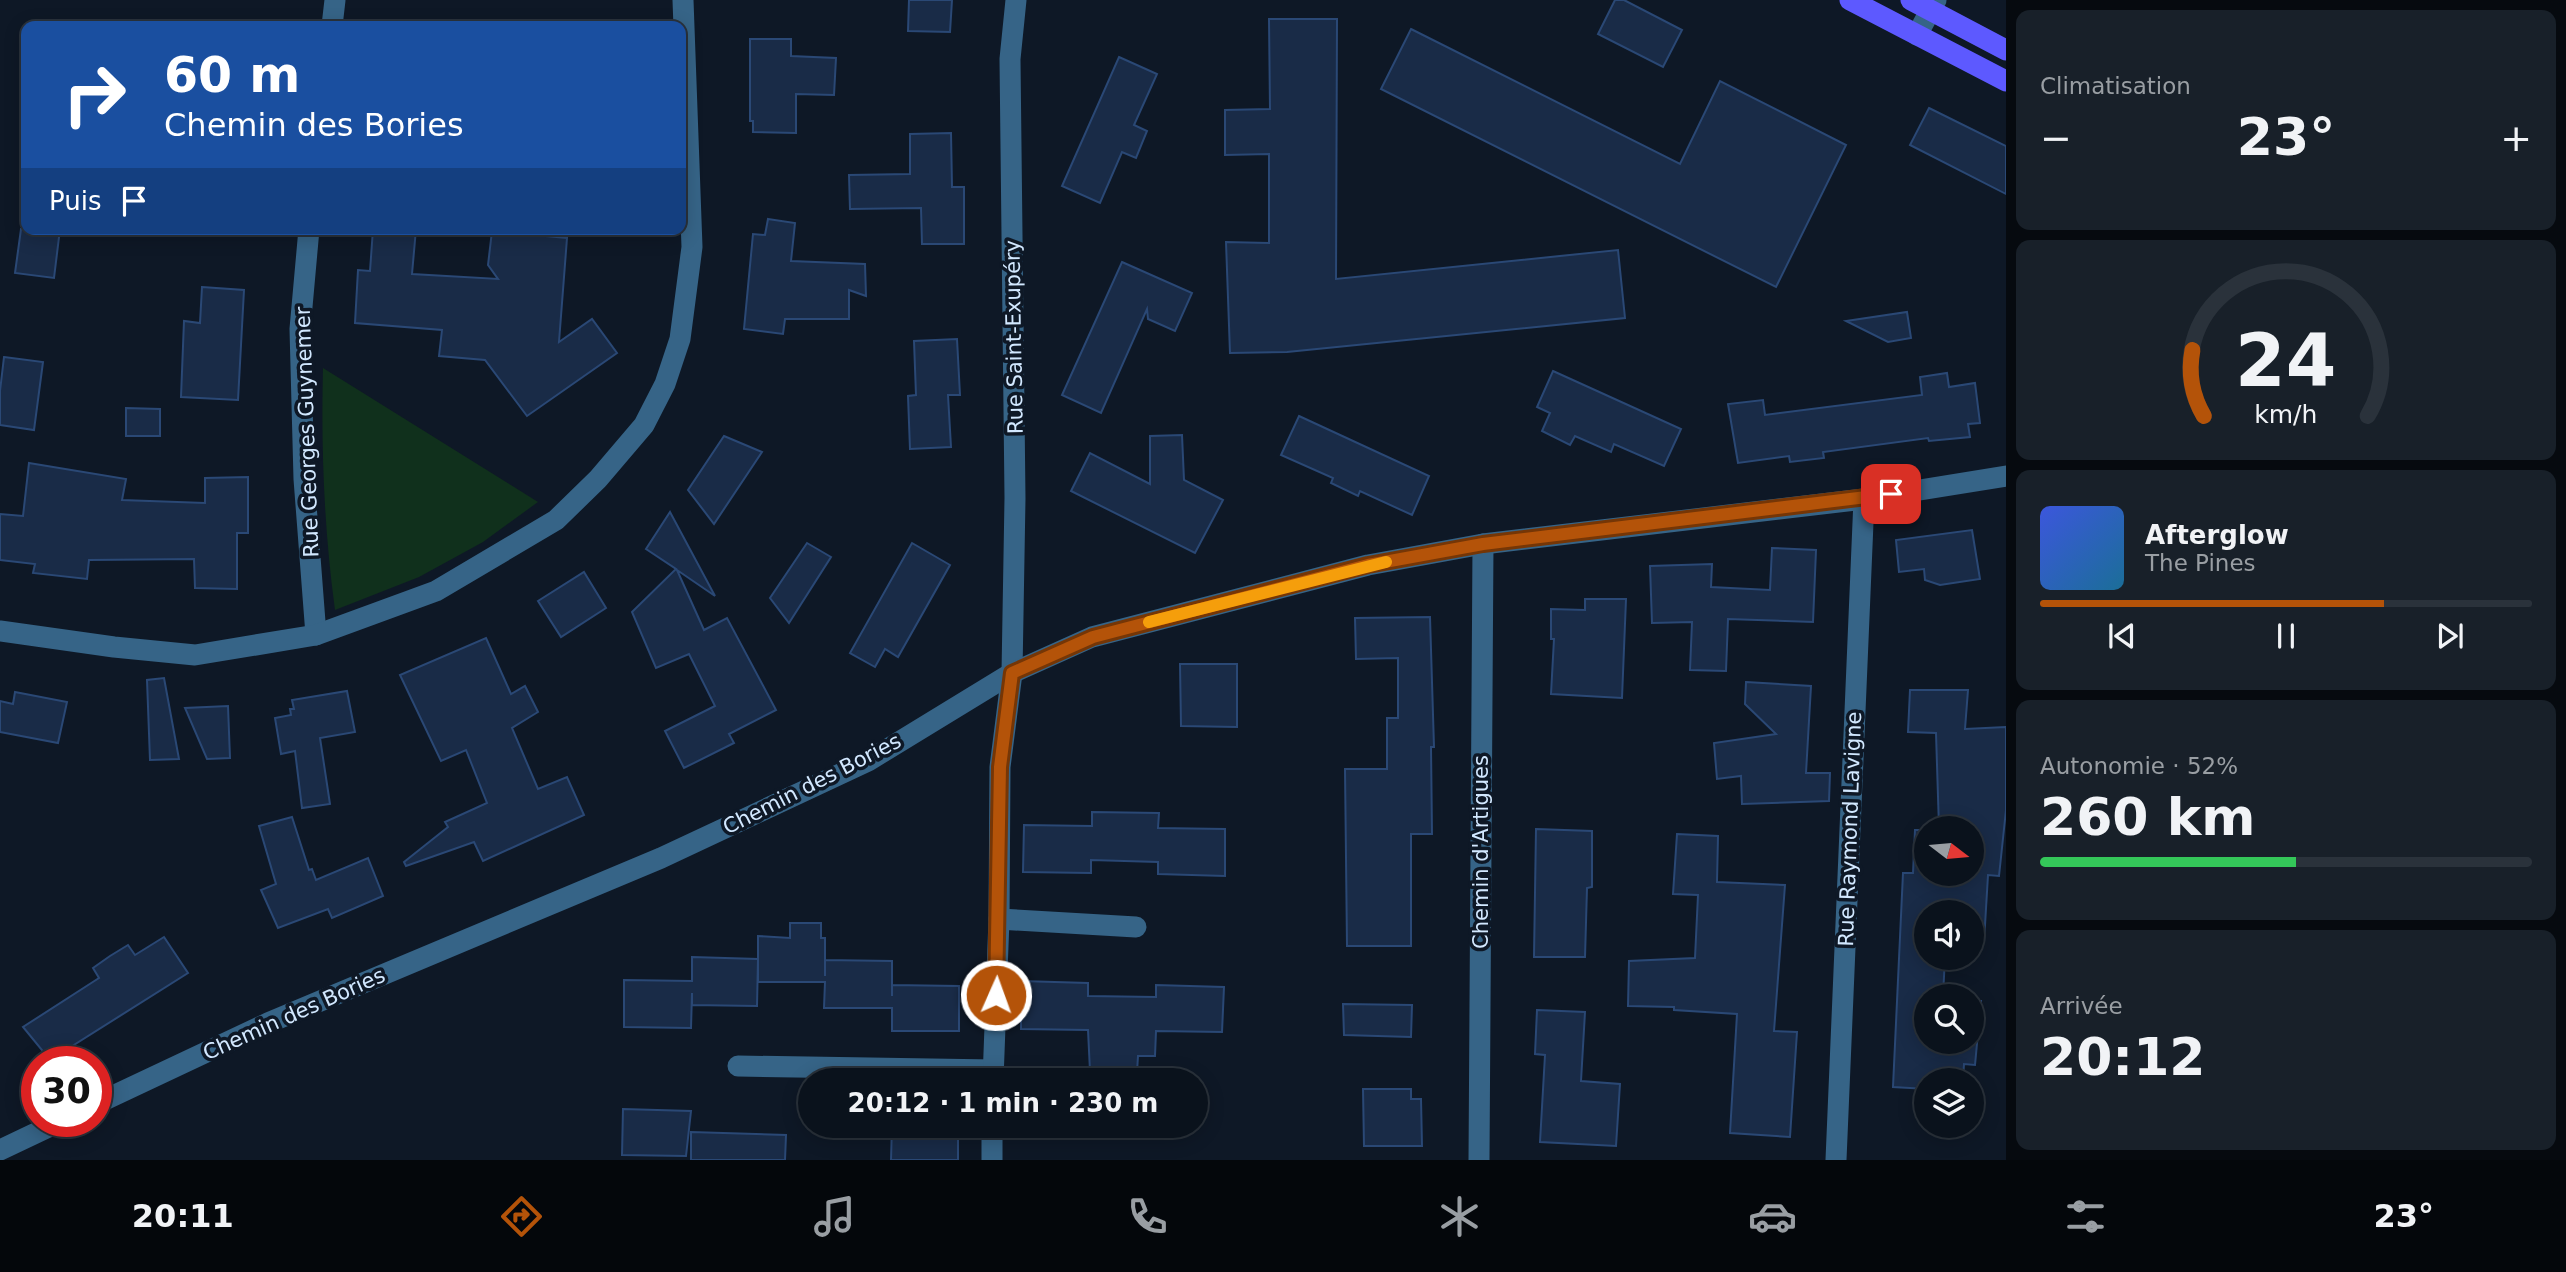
<!DOCTYPE html>
<html lang="fr">
<head>
<meta charset="utf-8">
<style>
  :root { --surface:#0a121c; --page:#182029; --text:#f1f3f6; --muted:#999ea3; --line:#2a323b; --accent:#b45309 }
  body { margin:0; font-family:"DejaVu Sans",sans-serif; background:var(--page); color:var(--text); height:100vh; display:flex; flex-direction:column; font-size:26px; white-space:nowrap }
  * { box-sizing:border-box; margin:0 }
  p { font-size:23px; color:var(--muted) }
  .icon { flex:none; width:38px; height:38px; fill:none; stroke:currentColor; stroke-width:2; stroke-linecap:round; stroke-linejoin:round }
  .map { position:relative; flex:1; overflow:hidden }
  .panel { display:flex; flex-direction:column; gap:10px; padding:10px; background:#060a0f; width:560px }
  .panel>* { flex:none }
  .guide { position:absolute; left:21px; top:21px; width:665px; height:214px; border-radius:14px; box-shadow:0 4px 18px #0003,0 0 0 2px var(--line); background:#1a4fa0; color:#fff; overflow:hidden }
  .needle { width:46px; rotate:106deg }
  .buttons { position:absolute; left:1914px; top:816px; display:grid; gap:14px }
  .buttons a { display:grid; place-items:center; width:70px; height:70px; border-radius:50%; background:var(--surface); box-shadow:0 4px 18px #0003,0 0 0 2px var(--line); font-size:35px }
  .speed { position:absolute; left:21px; top:1046px; display:flex; gap:14px; font-size:35px; font-weight:700; text-align:center }
  .speed>* { display:grid; place-content:center; width:91px; height:91px; border-radius:50%; background:var(--surface); box-shadow:0 4px 18px #0003,0 0 0 2px var(--line); line-height:1 }
  .speed .limit { border:10px solid #d22; background:#fff; color:#111 }
  .pin { position:absolute; display:grid; place-items:center; width:60px; height:60px; color:#fff; margin:-30px; border-radius:14px; box-shadow:0 4px 10px #0006 }
  .me { position:absolute; width:77px; margin:-38px; rotate:2deg; stroke-linejoin:round; filter:drop-shadow(0 0 5px #0008) }
  .turn { display:flex; align-items:center; gap:24px; height:147px; padding:0 28px; font-size:32px }
  .turn .icon { width:91px; height:91px; stroke-width:2.5 }
  .turn b { display:block; font-size:49px; line-height:60px }
  .then { display:flex; align-items:center; height:66px; padding:0 28px; background:#0003; gap:14px; font-size:26px }
  .big { font-size:52px; font-weight:700; line-height:1.1 }
  .panel .widget { flex:1; display:flex; flex-direction:column; justify-content:center; gap:10px; min-width:0; padding:0 24px; border-radius:14px; background:var(--page) }
  .panel .dial { align-items:center; gap:0 }
  .dial svg { height:182px; overflow:visible; fill:none; stroke:var(--line); stroke-width:7; stroke-linecap:round; text-anchor:middle }
  .dial text { fill:var(--text); stroke:none }
  .song { display:flex; align-items:center; gap:21px }
  .cover { width:84px; height:84px; border-radius:10px; background:linear-gradient(135deg,hsl(230 70% 55%),hsl(200 70% 35%)) }
  .played { height:7px; border-radius:4px; background:linear-gradient(90deg,var(--accent) 70%,var(--line) 70%) }
  .keys { display:flex; justify-content:space-around; direction:ltr }
  .heat { display:flex; justify-content:space-between; align-items:center; font-size:38px; direction:ltr }
  .charge { height:10px; border-radius:5px; background:linear-gradient(90deg,#34c759 52%,var(--line) 0) }
  .trip { position:absolute; left:798px; top:1068px; width:410px; height:70px; border-radius:35px; background:var(--surface); box-shadow:0 4px 18px #0003,0 0 0 2px var(--line); font-weight:700; line-height:70px; text-align:center }
  .dock { display:flex; height:112px; justify-content:space-around; align-items:center; background:#04070b; color:var(--muted) }
  .dock .icon { width:49px; height:49px }
  .dock .on { color:var(--accent) }
  .dock b { font-size:32px; color:var(--text) }
  main { display:flex; flex:1; min-height:0 }
  .map>svg:first-child { display:block }
</style>
</head>
<body>
<main>
<div class="map">
<svg width="2006" height="1160" viewBox="0 0 2006 1160">
  <rect width="100%" height="100%" fill="#0e1826"/>
  <!-- green -->
  <path fill="#10301c" d="M 323,368 L 538,502 L 483,542 L 419,577 L 335,610 C 324,529 321,449 323,368 Z"/>
  <!-- building -->
  <g fill="#192b47" stroke="#2a4875" stroke-width="2">
    <path d="M 909,0 L 952,0 L 950,32 L 908,31 Z"/>
    <path d="M 1615,0 L 1624,0 L 1682,30 L 1663,67 L 1598,34 Z"/>
    <path d="M 1269,19 L 1337,19 L 1336,279 L 1618,250 L 1625,318 L 1287,352 L 1230,353 L 1226,242 L 1269,243 L 1269,154 L 1225,155 L 1225,110 L 1270,109 Z"/>
    <path d="M 1411,29 L 1680,164 L 1720,81 L 1846,145 L 1776,287 L 1381,89 Z"/>
    <path d="M 750,39 L 791,39 L 791,56 L 836,58 L 834,95 L 796,94 L 796,133 L 753,132 L 753,121 L 750,121 Z"/>
    <path d="M 1119,57 L 1157,74 L 1134,125 L 1147,131 L 1136,158 L 1122,152 L 1100,203 L 1062,186 Z"/>
    <path d="M 1929,108 L 2006,146 L 2006,194 L 1910,145 Z"/>
    <path d="M 951,133 L 952,187 L 964,187 L 964,244 L 922,244 L 921,208 L 850,209 L 849,175 L 910,174 L 910,134 Z"/>
    <path d="M 768,219 L 795,223 L 791,261 L 865,264 L 866,296 L 849,290 L 849,319 L 785,319 L 783,334 L 744,329 L 753,234 L 765,235 Z"/>
    <path d="M 21,229 L 60,229 L 54,278 L 15,273 Z"/>
    <path d="M 373,229 L 416,229 L 412,274 L 498,279 L 488,265 L 492,231 L 567,238 L 559,342 L 592,319 L 617,353 L 527,416 L 485,360 L 439,356 L 442,330 L 355,323 L 358,270 L 370,271 Z"/>
    <path d="M 1122,262 L 1192,293 L 1175,331 L 1148,319 L 1147,309 L 1101,413 L 1062,395 Z"/>
    <path d="M 202,287 L 244,290 L 238,400 L 181,397 L 184,321 L 200,323 Z"/>
    <path d="M 1907,312 L 1911,338 L 1888,342 L 1846,321 Z"/>
    <path d="M 957,339 L 960,395 L 948,395 L 951,447 L 910,449 L 908,396 L 916,395 L 914,341 Z"/>
    <path d="M 4,357 L 43,362 L 34,430 L 0,425 L 0,391 Z"/>
    <path d="M 1553,371 L 1681,429 L 1664,466 L 1614,444 L 1611,452 L 1575,436 L 1570,445 L 1542,431 L 1550,413 L 1537,407 Z"/>
    <path d="M 1947,373 L 1949,387 L 1975,383 L 1980,423 L 1968,424 L 1970,437 L 1929,441 L 1928,438 L 1823,452 L 1824,458 L 1790,462 L 1789,456 L 1738,463 L 1728,404 L 1763,400 L 1765,415 L 1922,395 L 1920,377 Z"/>
    <path d="M 126,408 L 160,409 L 160,436 L 126,436 Z"/>
    <path d="M 1299,416 L 1429,476 L 1412,515 L 1360,491 L 1358,496 L 1331,483 L 1333,478 L 1281,455 Z"/>
    <path d="M 1182,435 L 1184,480 L 1223,500 L 1195,553 L 1071,491 L 1090,453 L 1150,484 L 1150,436 Z"/>
    <path d="M 724,436 L 762,452 L 714,524 L 688,490 Z"/>
    <path d="M 29,463 L 126,479 L 122,500 L 205,503 L 205,478 L 248,477 L 248,533 L 237,533 L 237,589 L 195,588 L 194,559 L 89,560 L 87,579 L 33,573 L 35,564 L 0,560 L 0,514 L 23,516 Z"/>
    <path d="M 670,512 L 715,596 L 677,570 L 704,630 L 727,618 L 776,710 L 729,734 L 734,743 L 684,768 L 665,731 L 715,706 L 689,654 L 656,668 L 632,612 L 676,569 L 646,549 Z"/>
    <path d="M 1972,530 L 1980,579 L 1940,585 L 1925,580 L 1924,569 L 1899,572 L 1896,540 Z"/>
    <path d="M 807,543 L 831,557 L 789,623 L 770,598 Z"/>
    <path d="M 912,543 L 950,565 L 898,657 L 885,649 L 875,667 L 850,653 Z"/>
    <path d="M 1772,548 L 1816,550 L 1813,622 L 1728,619 L 1726,671 L 1690,670 L 1692,622 L 1652,623 L 1650,566 L 1712,564 L 1711,587 L 1770,590 Z"/>
    <path d="M 584,572 L 606,608 L 561,637 L 538,601 Z"/>
    <path d="M 1585,599 L 1626,599 L 1622,698 L 1551,694 L 1554,639 L 1551,639 L 1551,609 L 1585,610 Z"/>
    <path d="M 1430,617 L 1434,747 L 1431,747 L 1432,834 L 1411,834 L 1411,946 L 1347,946 L 1345,769 L 1387,769 L 1387,718 L 1398,718 L 1398,658 L 1356,659 L 1355,618 Z"/>
    <path d="M 486,638 L 511,694 L 525,686 L 538,712 L 512,728 L 538,789 L 567,777 L 584,815 L 483,861 L 474,842 L 406,866 L 404,862 L 448,827 L 445,822 L 487,803 L 466,750 L 441,761 L 400,675 Z"/>
    <path d="M 1180,664 L 1237,664 L 1237,727 L 1181,726 Z"/>
    <path d="M 164,678 L 179,759 L 150,760 L 147,680 Z"/>
    <path d="M 1746,682 L 1811,686 L 1806,773 L 1830,773 L 1829,801 L 1742,804 L 1741,776 L 1717,779 L 1714,743 L 1776,734 L 1745,704 Z"/>
    <path d="M 1910,690 L 1968,690 L 1965,729 L 2006,727 L 2006,810 L 1999,876 L 1988,875 L 1984,942 L 1972,941 L 1972,912 L 1927,912 L 1927,957 L 1945,957 L 1943,996 L 1927,996 L 1927,1041 L 1972,1041 L 1972,1001 L 1981,1001 L 1975,1065 L 1964,1064 L 1963,1080 L 1927,1080 L 1927,1089 L 1893,1087 L 1903,873 L 1913,873 L 1915,830 L 1927,830 L 1927,873 L 1972,873 L 1972,828 L 1939,828 L 1936,733 L 1908,732 Z"/>
    <path d="M 347,691 L 355,732 L 320,738 L 330,804 L 302,808 L 295,751 L 281,754 L 275,718 L 291,715 L 290,709 L 294,709 L 292,700 Z"/>
    <path d="M 15,692 L 67,702 L 58,743 L 0,732 L 0,701 L 13,704 Z"/>
    <path d="M 228,706 L 230,758 L 207,759 L 185,708 Z"/>
    <path d="M 1092,812 L 1159,813 L 1158,828 L 1225,829 L 1225,876 L 1158,874 L 1158,862 L 1091,860 L 1091,873 L 1023,872 L 1024,825 L 1092,826 Z"/>
    <path d="M 292,817 L 309,870 L 312,869 L 316,880 L 368,858 L 383,896 L 332,918 L 328,909 L 278,928 L 261,890 L 276,884 L 259,826 Z"/>
    <path d="M 1536,829 L 1592,831 L 1592,887 L 1587,888 L 1585,957 L 1534,957 Z"/>
    <path d="M 1677,834 L 1718,836 L 1717,882 L 1785,885 L 1774,1031 L 1797,1032 L 1790,1137 L 1730,1133 L 1737,1014 L 1674,1010 L 1674,1007 L 1628,1006 L 1629,961 L 1695,958 L 1698,895 L 1673,894 Z"/>
    <path d="M 790,923 L 821,923 L 821,938 L 825,938 L 825,976 L 825,960 L 892,961 L 892,996 L 892,985 L 959,986 L 959,1031 L 892,1031 L 892,1008 L 824,1008 L 825,982 L 758,982 L 758,936 L 790,938 Z"/>
    <path d="M 164,937 L 188,973 L 50,1060 L 23,1027 L 99,978 L 93,968 L 110,956 L 128,945 L 135,955 Z"/>
    <path d="M 692,957 L 758,959 L 757,1006 L 692,1005 L 692,993 L 691,1028 L 624,1027 L 624,980 L 692,981 Z"/>
    <path d="M 1021,981 L 1088,983 L 1088,996 L 1156,997 L 1156,985 L 1224,987 L 1222,1032 L 1156,1031 L 1155,1056 L 1138,1056 L 1137,1072 L 1090,1071 L 1088,1030 L 1021,1029 Z"/>
    <path d="M 1343,1004 L 1412,1005 L 1411,1037 L 1344,1035 Z"/>
    <path d="M 1537,1010 L 1585,1012 L 1581,1081 L 1620,1084 L 1616,1146 L 1540,1142 L 1545,1055 L 1535,1054 Z"/>
    <path d="M 1363,1089 L 1411,1089 L 1411,1099 L 1421,1099 L 1422,1146 L 1364,1146 Z"/>
    <path d="M 623,1109 L 691,1111 L 686,1156 L 622,1155 Z"/>
    <path d="M 892,1125 L 958,1125 L 958,1160 L 891,1160 Z"/>
    <path d="M 691,1132 L 786,1135 L 785,1160 L 691,1160 Z"/>
  </g>
  <g fill="none" stroke-linecap="round" stroke-linejoin="round">
    <!-- minor -->
    <g stroke="#366487" stroke-width="21">
      <path d="M 332,26 L 335,0"/>
      <path d="M 1917,35 L 1936,0"/>
      <path d="M 309,229 L 300,329 L 304,479 L 316,635"/>
      <path d="M 0,631 L 114,647 L 195,655 L 316,635 L 436,591 L 556,520 L 598,479 L 644,425 L 665,384 L 680,339 L 692,247 L 683,0"/>
      <path d="M 999,919 L 1136,927"/>
      <path d="M 738,1066 L 994,1070"/>
      <path d="M 993,1080 L 999,919 L 1000,767 L 1012,673 L 1015,498 L 1010,59 L 1016,0"/>
      <path d="M 96,1104 L 268,1023 L 661,858 L 868,761 L 1012,673 L 1092,637 L 1368,565 L 1483,544 L 1864,499 L 2006,476"/>
      <path d="M 0,1150 L 59,1122"/>
      <path d="M 992,1160 L 992,1125"/>
      <path d="M 1479,1160 L 1483,544"/>
      <path d="M 1836,1160 L 1864,499"/>
    </g>
    <!-- major -->
    <g stroke="#5d59ff" stroke-width="21">
      <path d="M 1850,0 L 2006,81"/>
      <path d="M 1911,0 L 2006,50"/>
    </g>
  </g>
  <g fill="none" stroke-linecap="round" stroke-linejoin="round">
    <defs>
      <path id="route" d="M 996,995 L 1000,767 L 1012,673 L 1093,637 L 1368,565 L 1483,544 L 1891,494"/>
    </defs>
    <!-- route casing -->
    <use href="#route" stroke="#753606" stroke-width="18"/>
    <!-- route -->
    <use href="#route" stroke="#b45309" stroke-width="12"/>
    <!-- slow -->
    <path stroke="#f59e0b" stroke-width="12" d="M 1149,622 L 1386,562"/>
  </g>
  <g text-anchor="middle" stroke-width="7" stroke-linejoin="round" paint-order="stroke">
    <!-- street labels -->
    <g font-size="21" fill="#d2e8ff" stroke="#0e1826">
      <text transform="translate(1014 337) rotate(-91)" y="7">Rue Saint-Exupéry</text>
      <text transform="translate(307 432) rotate(-92)" y="7">Rue Georges Guynemer</text>
      <text transform="translate(812 784) rotate(-27)" y="7">Chemin des Bories</text>
      <text transform="translate(1850 829) rotate(-88)" y="7">Rue Raymond Lavigne</text>
      <text transform="translate(1481 852) rotate(-90)" y="7">Chemin d'Artigues</text>
      <text transform="translate(294 1014) rotate(-24)" y="7">Chemin des Bories</text>
    </g>
  </g>
</svg>
<div class="buttons">
<a><svg class="needle" viewBox="-14 -14 28 28"><path d="M0-13l5 13h-10z" fill="#e53935"/><path d="M0 13l5-13h-10z" fill="#999ea3"/></svg></a>
<a><svg class="icon" aria-label="sound" viewBox="0 0 24 24"><path d="M4 9h4l5-4v14l-5-4H4zM17 9q2 3 0 6"/></svg></a>
<a><svg class="icon" aria-label="search" viewBox="0 0 24 24"><circle cx="10" cy="10" r="6"/><path d="M15 15l6 6"/></svg></a>
<a><svg class="icon" aria-label="layers" viewBox="0 0 24 24"><path d="M12 4l9 5-9 5-9-5zM3 14l9 5 9-5"/></svg></a>
</div>
<div class="speed"><div class="limit">30</div></div>
<div class="pin" style="left:1891px;top:494px;background:#d93025"><svg class="icon" aria-label="arrive" viewBox="0 0 24 24"><path d="M6 21V4h12l-3 4 3 4H6"/></svg></div>
<svg class="me" style="left:996px;top:995px" viewBox="-20 -20 40 40"><circle r="17" fill="#b45309" stroke="#fff" stroke-width="3"/><path d="M0-11L8 9 0 5-8 9z" fill="#fff"/></svg>
<div class="trip">20:12 · 1 min · 230 m</div>
<div class="guide">
<div class="turn"><svg class="icon" aria-label="right" viewBox="0 0 24 24"><path d="M7 20v-9h11M14 6l5 5-5 5"/></svg><div><b>60 m</b>Chemin des Bories</div></div>
<div class="then">Puis<svg class="icon" aria-label="arrive" viewBox="0 0 24 24"><path d="M6 21V4h12l-3 4 3 4H6"/></svg></div>
</div>
</div>
<section class="panel">
<div class="widget"><p>Climatisation</p>
<div class="heat"><a>−</a><b class="big">23°</b><a>+</a></div>
</div>
<div class="widget dial"><svg viewBox="0 0 100 80">
<path d="M14 69A42 42 0 1 1 86 69"/>
<path d="M14 69A42 42 0 0 1 9 40" stroke="#b45309"/>
<text x="50" y="56" font-size="32" font-weight="700">24</text>
<text x="50" y="72" font-size="11">km/h</text>
</svg></div>
<div class="widget">
<div class="song"><i class="cover"></i><div><b>Afterglow</b><p>The Pines</p></div></div>
<div class="played"></div>
<div class="keys"><svg class="icon" aria-label="previous" viewBox="0 0 24 24"><path d="M18 5L8 12l10 7zM5 5v14"/></svg><svg class="icon" aria-label="pause" viewBox="0 0 24 24"><path d="M8 5v14M16 5v14"/></svg><svg class="icon" aria-label="next" viewBox="0 0 24 24"><path d="M6 5l10 7-10 7zM19 5v14"/></svg></div>
</div>
<div class="widget"><p>Autonomie · 52%</p><b class="big">260 km</b><div class="charge"></div></div>
<div class="widget"><p>Arrivée</p><b class="big">20:12</b></div>
</section>
</main>
<nav class="dock">
<b>20:11</b>
<svg class="icon on" aria-label="directions" viewBox="0 0 24 24"><path d="M12 3l9 9-9 9-9-9zM9 14v-3h6M13 9l2 2-2 2"/></svg>
<svg class="icon" aria-label="music" viewBox="0 0 24 24"><path d="M9 18V5l10-2v13"/><circle cx="6" cy="18" r="3"/><circle cx="16" cy="16" r="3"/></svg>
<svg class="icon" aria-label="phone" viewBox="0 0 24 24"><path d="M5 4h4l2 5-3 2q2 4 5 5l2-3 5 2v4C11 20 4 13 5 4z"/></svg>
<svg class="icon" aria-label="climate" viewBox="0 0 24 24"><path d="M12 3v18M4 7l16 10M4 17L20 7"/></svg>
<svg class="icon" aria-label="car" viewBox="0 0 24 24"><path d="M5 17H2v-5l4-1 3-4h7l3 4 3 1v5h-3M9 17h6M6 11h13"/><circle cx="7" cy="17" r="2"/><circle cx="17" cy="17" r="2"/></svg>
<svg class="icon" aria-label="filters" viewBox="0 0 24 24"><path d="M4 7h16M4 17h16"/><circle cx="9" cy="7" r="2"/><circle cx="15" cy="17" r="2"/></svg>
<b>23°</b>
</nav>
</body>
</html>
